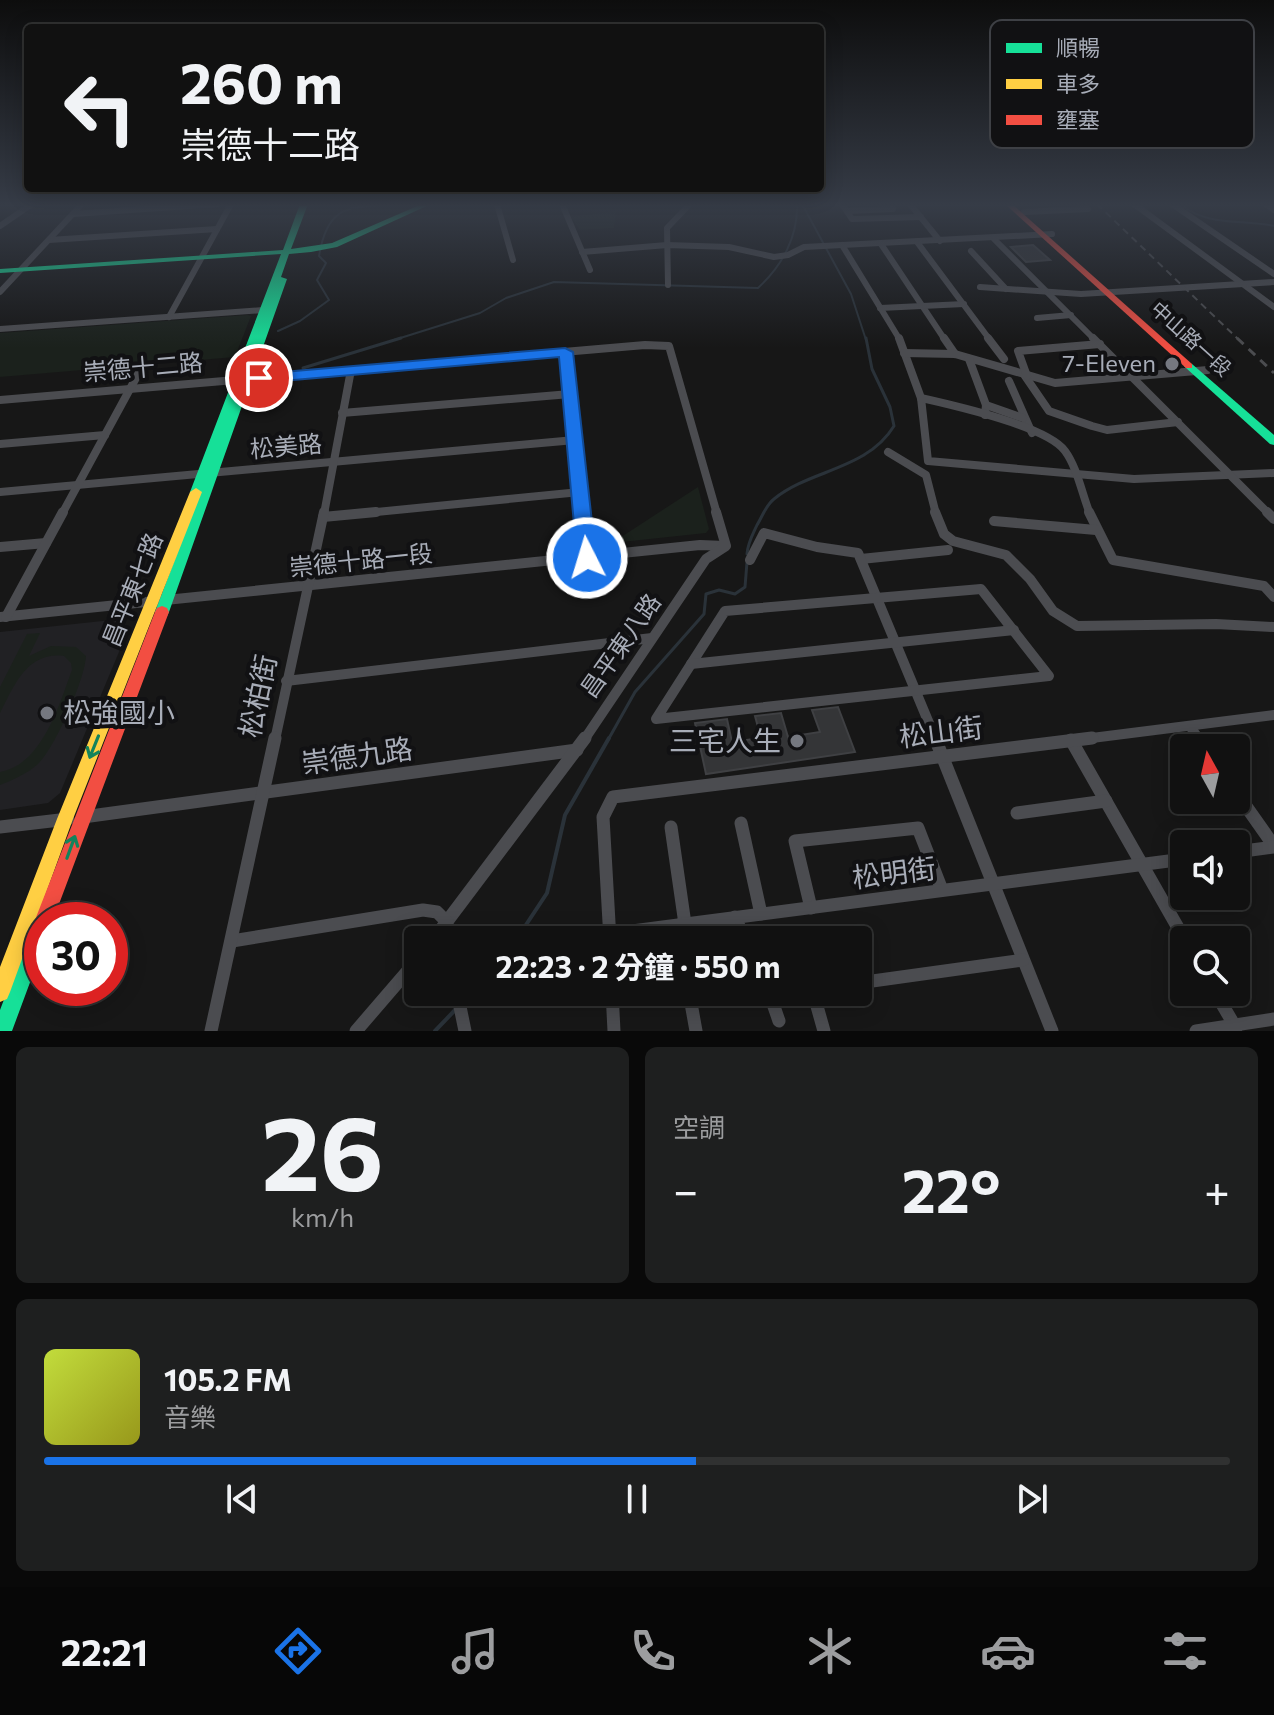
<!DOCTYPE html>
<html lang="zh-TW">
<head>
<meta charset="utf-8">
<style>
  :root { --surface:#111; --page:#1e1f1f; --text:#f1f3f6; --muted:#9c9d9f; --line:#303131; --accent:#1a73e8 }
  body { margin:0; font-family:Commissioner,"Noto Sans TC",sans-serif; background:var(--page); color:var(--text); height:100vh; display:flex; flex-direction:column; font-size:30px; white-space:nowrap }
  * { box-sizing:border-box; margin:0 }
  p { font-size:26px; color:var(--muted) }
  .icon { flex:none; width:44px; height:44px; fill:none; stroke:currentColor; stroke-width:2; stroke-linecap:round; stroke-linejoin:round }
  .map { position:relative; height:1031px; overflow:hidden }
  .sheet { display:flex; flex-direction:column; gap:16px; padding:16px; background:#090909; flex:1 }
  .sheet>* { flex:none }
  .hud { position:absolute; left:24px; top:24px; width:800px; height:168px; border-radius:8px; box-shadow:0 4px 20px #0003,0 0 0 2px var(--line); background:#111; color:var(--text); overflow:hidden }
  .needle { width:52px; rotate:352deg }
  .fabs { position:absolute; left:1170px; top:734px; display:grid; gap:16px }
  .fabs a { display:grid; place-items:center; width:80px; height:80px; border-radius:8px; background:var(--surface); box-shadow:0 4px 20px #0003,0 0 0 2px var(--line); font-size:40px }
  .speed { position:absolute; left:24px; top:902px; display:flex; gap:16px; font-size:40px; font-weight:700; text-align:center }
  .speed>* { display:grid; place-content:center; width:104px; height:104px; border-radius:50%; background:var(--surface); box-shadow:0 4px 20px #0003,0 0 0 2px var(--line); line-height:1 }
  .speed .limit { border:12px solid #d22; background:#fff; color:#111 }
  .pin { position:absolute; display:grid; place-items:center; width:68px; height:68px; color:#fff; margin:-34px; border:4px solid #fff; border-radius:50%; box-shadow:0 2px 8px #0007 }
  .me { position:absolute; width:88px; margin:-44px; rotate:355deg; stroke-linejoin:round; filter:drop-shadow(0 0 6px #0008) }
  .turn { display:flex; align-items:center; gap:28px; height:168px; padding:0 24px; font-size:36px }
  .turn .icon { width:104px; height:104px; stroke-width:2.5 }
  .turn b { display:block; font-size:56px; line-height:68px }
  .big { font-size:60px; font-weight:700; line-height:1.1 }
  .sheet .tile { flex:1; display:flex; flex-direction:column; justify-content:center; gap:12px; min-width:0; padding:0 28px; border-radius:12px; background:var(--page) }
  .sheet .dial { align-items:center; gap:0 }
  .dial b { font-size:104px; line-height:1 }
  .song { display:flex; align-items:center; gap:24px }
  .cover { width:96px; height:96px; border-radius:12px; background:linear-gradient(135deg,hsl(70 70% 55%),hsl(60 70% 35%)) }
  .played { height:8px; border-radius:4px; background:linear-gradient(90deg,var(--accent) 55%,var(--line) 55%) }
  .keys { display:flex; justify-content:space-around; direction:ltr }
  .heat { display:flex; justify-content:space-between; align-items:center; font-size:44px; direction:ltr }
  .sheet .tiles { flex:1; display:grid; gap:16px; grid-template-columns:1fr 1fr }
  .tile:last-child { grid-column:span 2 }
  .trip { position:absolute; left:404px; top:926px; width:468px; height:80px; border-radius:8px; background:var(--surface); box-shadow:0 4px 20px #0003,0 0 0 2px var(--line); font-weight:700; line-height:80px; text-align:center }
  .tabs { display:flex; height:128px; justify-content:space-around; align-items:center; background:#070707; color:var(--muted) }
  .tabs .icon { width:56px; height:56px }
  .tabs .selected { color:var(--accent) }
  .tabs b { font-size:36px; color:var(--text) }
  .map>svg:first-child { display:block }
</style>
</head>
<body>
<div class="map">
<svg width="1274" height="1031" viewBox="0 0 1274 1031">
  <rect width="100%" height="100%" fill="#171717"/>
  <!-- built -->
  <path fill="#212124" d="M 121,619 L 129,628 L 60,793 L 48,803 L 0,810 L 0,632 Z"/>
  <!-- green -->
  <g fill="#1b211c">
    <path d="M 616,211 L 614,228 L 580,230 L 571,217 Z"/>
    <path d="M 248,315 L 251,316 L 235,357 L 0,377 L 0,333 Z"/>
    <path d="M 698,487 L 709,529 L 706,533 L 612,543 Z"/>
    <path d="M 40,633 L 29,656 L 51,646 L 76,647 L 86,656 C 85,679 55,748 38,764 C 28,773 13,780 0,785 L 0,772 C 42,765 59,705 72,670 L 71,663 L 64,656 C 27,651 14,686 0,713 L 0,687 L 27,634 Z"/>
  </g>
  <g fill="none" stroke-linecap="round" stroke-linejoin="round">
    <!-- stream-far2 -->
    <g stroke="#2a3239" stroke-width="2">
      <path d="M 802,204 L 851,294 L 866,340"/>
      <path d="M 1180,204 C 1208,227 1241,219 1274,226"/>
      <path d="M 278,331 L 300,321 L 329,300 L 317,280 L 326,263 L 319,256 C 328,201 352,208 399,204"/>
      <path d="M 394,340 L 480,313 L 506,298 L 554,282 L 758,288 C 782,266 798,237 797,204"/>
    </g>
    <!-- stream-far1 -->
    <g stroke="#2a3239" stroke-width="3">
      <path d="M 303,368 L 401,338"/>
      <path d="M 747,554 C 748,542 752,536 757,525 C 762,517 766,505 774,499 C 811,469 867,470 894,426 L 890,407 L 872,369 L 866,338"/>
      <path d="M 608,740 L 635,692 L 704,614 L 706,594 L 719,590 L 735,594 L 745,587 L 747,562"/>
    </g>
    <!-- stream -->
    <g stroke="#2a3239" stroke-width="4">
      <path d="M 516,940 L 547,893 L 565,815 L 609,738"/>
      <path d="M 464,1001 L 472,992"/>
      <path d="M 435,1031 L 456,1009"/>
    </g>
  </g>
  <!-- building -->
  <g fill="#343537" stroke="#3f4043" stroke-width="2">
    <path d="M 1033,245 L 1050,260 L 1026,262 L 1011,247 Z"/>
    <path d="M 838,707 L 855,752 L 706,774 L 695,723 L 727,719 L 732,742 L 761,738 L 755,716 L 781,713 L 788,737 L 820,732 L 812,710 Z"/>
  </g>
  <g fill="none" stroke-linecap="round" stroke-linejoin="round">
    <!-- street-far3 -->
    <g stroke="#4b4c50" stroke-width="6">
      <path d="M 497,204 L 513,260"/>
      <path d="M 562,204 L 590,270"/>
      <path d="M 842,204 L 852,219 L 921,217"/>
      <path d="M 910,204 L 940,241"/>
      <path d="M 1134,204 L 1274,307"/>
      <path d="M 1172,204 L 1274,274"/>
      <path d="M 1266,204 L 1274,210"/>
      <path d="M 847,211 L 893,209"/>
      <path d="M 1024,212 L 1088,209"/>
      <path d="M 73,214 L 218,204"/>
      <path d="M 0,226 L 32,204"/>
      <path d="M 994,239 L 1095,340"/>
      <path d="M 49,240 L 217,229"/>
      <path d="M 917,242 L 990,340"/>
      <path d="M 881,244 L 945,340"/>
      <path d="M 842,245 L 900,340"/>
      <path d="M 971,251 L 1006,289"/>
      <path d="M 582,252 L 667,245 L 729,247 L 774,257 L 788,255 L 804,247 L 1052,234"/>
      <path d="M 668,285 L 667,228 L 690,204"/>
      <path d="M 980,287 L 1081,294 L 1274,282"/>
      <path d="M 0,292 L 82,204"/>
      <path d="M 880,308 L 964,304"/>
      <path d="M 169,317 L 231,204"/>
      <path d="M 1037,318 L 1071,315"/>
      <path d="M 0,329 L 263,310"/>
    </g>
    <!-- street-far2 -->
    <g stroke="#4b4c50" stroke-width="8">
      <path d="M 899,338 L 921,398 L 928,461 L 1134,479 L 1274,473"/>
      <path d="M 944,338 L 955,354"/>
      <path d="M 988,338 L 1004,359"/>
      <path d="M 1093,338 L 1269,514"/>
      <path d="M 565,352 L 582,514"/>
      <path d="M 904,353 L 955,354 L 1055,383 L 1208,370"/>
      <path d="M 969,359 L 986,405 L 985,415"/>
      <path d="M 1025,376 L 1049,411 L 1092,426 L 1107,430 L 1178,422"/>
      <path d="M 1027,376 L 1018,351 L 1100,344"/>
      <path d="M 1009,381 L 1032,433"/>
      <path d="M 921,398 C 952,405 1047,426 1065,451 C 1077,467 1082,494 1090,514"/>
      <path d="M 0,400 L 645,345 L 669,346 L 717,514"/>
      <path d="M 986,405 L 1023,418"/>
      <path d="M 342,413 L 570,394"/>
      <path d="M 0,444 L 105,435"/>
      <path d="M 888,452 L 926,475 L 936,514"/>
      <path d="M 0,492 L 575,440"/>
      <path d="M 62,514 L 143,365"/>
      <path d="M 324,514 L 351,370"/>
      <path d="M 356,514 L 580,492"/>
    </g>
    <!-- street-far1 -->
    <g stroke="#4b4c50" stroke-width="10">
      <path d="M 582,512 L 587,558"/>
      <path d="M 935,512 L 944,534 L 953,541 L 1006,555 L 1030,579 L 1053,611 L 1077,626 L 1216,624 L 1274,627"/>
      <path d="M 1089,512 L 1113,560 L 1264,586 L 1274,597"/>
      <path d="M 1267,512 L 1274,519"/>
      <path d="M 323,517 L 376,512"/>
      <path d="M 994,521 L 1096,530"/>
      <path d="M 0,547 L 46,543"/>
      <path d="M 861,559 L 948,550"/>
      <path d="M 750,560 L 764,533 L 817,547 L 858,553 L 936,740"/>
      <path d="M 981,589 L 1049,676 L 656,719 L 725,611 Z"/>
      <path d="M 0,617 L 700,545 L 725,546"/>
      <path d="M 6,617 L 63,512"/>
      <path d="M 691,664 L 1014,630"/>
      <path d="M 286,681 L 652,638"/>
      <path d="M 1190,726 L 1199,740"/>
      <path d="M 275,740 L 324,512"/>
      <path d="M 584,740 L 706,559 L 726,546 L 716,512"/>
      <path d="M 1076,740 L 1274,715"/>
    </g>
    <!-- street -->
    <g stroke="#4b4c50" stroke-width="13">
      <path d="M 935,738 L 1052,1031"/>
      <path d="M 1198,738 L 1205,748"/>
      <path d="M 1071,740 L 1185,940"/>
      <path d="M 1236,792 L 1274,846"/>
      <path d="M 1017,813 L 1106,801"/>
      <path d="M 83,817 L 577,750"/>
      <path d="M 741,823 L 761,914"/>
      <path d="M 0,827 L 68,819"/>
      <path d="M 671,827 L 685,924"/>
      <path d="M 1236,852 L 1274,847"/>
      <path d="M 811,908 L 795,841 L 918,828 L 942,890"/>
      <path d="M 735,917 L 745,940"/>
      <path d="M 679,925 L 681,940"/>
      <path d="M 609,934 L 1184,859"/>
      <path d="M 433,940 L 585,738"/>
      <path d="M 610,940 L 603,817 L 613,797 L 1092,738"/>
      <path d="M 232,941 L 423,910 L 437,912 L 447,922 L 445,940"/>
      <path d="M 858,983 L 1023,960"/>
      <path d="M 457,992 L 465,1031"/>
      <path d="M 612,992 L 614,1031"/>
      <path d="M 689,992 L 696,1031"/>
      <path d="M 768,992 L 770,995 L 792,992"/>
      <path d="M 813,992 L 824,1031"/>
      <path d="M 1215,992 L 1236,1028"/>
      <path d="M 770,995 L 779,1021"/>
      <path d="M 211,1031 L 275,738"/>
      <path d="M 356,1031 L 418,959"/>
      <path d="M 1196,1031 L 1274,1019"/>
    </g>
    <!-- fast -->
    <g fill="#16e098" fill-rule="evenodd">
      <path d="M 300,204 L 308,204 L 291,249 L 332,243 L 422,204 L 431,204 L 337,247 L 311,252 L 289,254 L 281,277 L 287,279 L 169,612 L 167,616 L 162,618 L 157,616 L 155,612 L 199,495 L 192,495 L 190,492 L 281,254 L 0,273 L 0,269 L 283,250 Z"/>
      <path d="M 1189,363 L 1192,364 L 1274,435 L 1274,445 L 1270,444 L 1186,368 L 1184,366 Z"/>
      <path d="M 42,916 L 49,920 L 42,920 L 42,950 L 12,1031 L 0,1031 L 0,1010 L 35,918 Z"/>
    </g>
    <!-- slow -->
    <path fill="#ffcf43" fill-rule="evenodd" d="M 196,488 L 202,492 L 73,819 L 10,992 L 7,999 L 0,1002 L 0,967 L 57,819 L 190,492 Z"/>
    <!-- jam -->
    <g fill="#f24e42" fill-rule="evenodd">
      <path d="M 1005,204 L 1012,204 L 1192,364 L 1192,368 L 1186,368 Z"/>
      <path d="M 162,606 L 167,608 L 169,612 L 53,920 L 42,920 L 42,928 L 38,926 L 35,920 L 155,612 L 157,608 Z"/>
    </g>
    <!-- rail-far1 -->
    <path stroke="#4b4c4f" stroke-width="2" stroke-dasharray="7 5" stroke-linecap="butt" d="M 1097,204 L 1239,340"/>
    <!-- rail -->
    <path stroke="#4b4c4f" stroke-width="3" stroke-dasharray="9 7" stroke-linecap="butt" d="M 1237,338 L 1274,373"/>
  </g>
  <!-- one-way arrows -->
  <defs><path id="oneway-shaft" d="M-6 0H5M1.5-3L5.5 0L1.5 3" fill="none" stroke-width="1.6" stroke-linecap="round" stroke-linejoin="round" transform="scale(2)"/></defs>
  <g stroke="#14835c">
    <use href="#oneway-shaft" transform="translate(94 747) rotate(112)"/>
    <use href="#oneway-shaft" transform="translate(71 847) rotate(-70)"/>
  </g>
  <!-- sky -->
  <linearGradient id="sky" x2="0" y2="1"><stop stop-color="#0d0d0d"/><stop offset="0.59" stop-color="#363c47"/><stop offset="1" stop-color="#363c47" stop-opacity="0"/></linearGradient>
  <rect width="1274" height="348" fill="url(#sky)"/>
  <!-- route -->
  <path fill="#1a73e8" stroke="#114b97" stroke-width="2" d="M 565,348 L 573,352 L 596,558 L 593,563 L 580,563 L 577,558 L 559,357 L 259,383 L 252,378 L 259,374 Z"/>
  <!-- markers -->
  <g fill="#757880" stroke="#111113" stroke-width="3">
    <circle cx="1172" cy="364" r="8"/>
    <circle cx="47" cy="713" r="8"/>
    <circle cx="797" cy="741" r="8"/>
  </g>
  <g text-anchor="middle" stroke-width="8" stroke-linejoin="round" paint-order="stroke">
    <!-- far-street labels -->
    <g font-size="20" fill="#a8adb8" stroke="#111113">
      <text transform="translate(1191 339) rotate(42)" y="7">中山路一段</text>
    </g>
    <!-- poi labels -->
    <g font-size="24" fill="#a8adb8" stroke="#111113" text-anchor="end">
      <text x="1156" y="372">7-Eleven</text>
    </g>
    <!-- street labels -->
    <g font-size="24" fill="#a8adb8" stroke="#111113">
      <text transform="translate(143 368) rotate(-5)" y="8">崇德十二路</text>
      <text transform="translate(286 447) rotate(-5)" y="8">松美路</text>
      <text transform="translate(361 561) rotate(-6)" y="8">崇德十路一段</text>
      <text transform="translate(133 590) rotate(-68)" y="8">昌平東七路</text>
      <text transform="translate(621 646) rotate(-55)" y="8">昌平東八路</text>
    </g>
    <!-- near-street labels -->
    <g font-size="28" fill="#a8adb8" stroke="#111113">
      <text transform="translate(258 696) rotate(-78)" y="10">松柏街</text>
      <text transform="translate(941 732) rotate(-7)" y="10">松山街</text>
      <text transform="translate(357 756) rotate(-8)" y="10">崇德九路</text>
      <text transform="translate(894 873) rotate(-7)" y="10">松明街</text>
    </g>
    <!-- near-poi labels -->
    <g font-size="28" fill="#a8adb8" stroke="#111113" text-anchor="start">
      <text x="63" y="723">松強國小</text>
      <text x="781" y="751" text-anchor="end">三宅人生</text>
    </g>
  </g>
  <!-- legend -->
  <rect x="990" y="20" width="264" height="128" rx="12" fill="#111113" stroke="#3e4045" stroke-width="2"/>
  <rect x="1006" y="43" width="36" height="10" fill="#16e098"/>
  <rect x="1006" y="79" width="36" height="10" fill="#ffcf43"/>
  <rect x="1006" y="115" width="36" height="10" fill="#f24e42"/>
  <g font-size="22" fill="#a8adb8">
    <text x="1056" y="56">順暢</text>
    <text x="1056" y="92">車多</text>
    <text x="1056" y="128">壅塞</text>
  </g>
</svg>
<div class="fabs">
<a><svg class="needle" viewBox="-14 -14 28 28"><path d="M0-13l5 13h-10z" fill="#e53935"/><path d="M0 13l5-13h-10z" fill="#9c9d9f"/></svg></a>
<a><svg class="icon" aria-label="sound" viewBox="0 0 24 24"><path d="M4 9h4l5-4v14l-5-4H4zM17 9q2 3 0 6"/></svg></a>
<a><svg class="icon" aria-label="search" viewBox="0 0 24 24"><circle cx="10" cy="10" r="6"/><path d="M15 15l6 6"/></svg></a>
</div>
<div class="speed"><div class="limit">30</div></div>
<div class="pin" style="left:259px;top:378px;background:#d93025"><svg class="icon" aria-label="arrive" viewBox="0 0 24 24"><path d="M6 21V4h12l-3 4 3 4H6"/></svg></div>
<svg class="me" style="left:587px;top:558px" viewBox="-20 -20 40 40"><circle r="17" fill="#1a73e8" stroke="#fff" stroke-width="3"/><path d="M0-11L8 9 0 5-8 9z" fill="#fff"/></svg>
<div class="trip">22:23 · 2 分鐘 · 550 m</div>
<div class="hud">
<div class="turn"><svg class="icon" aria-label="left" viewBox="0 0 24 24"><path d="M17 20v-9H6M10 6l-5 5 5 5"/></svg><div><b>260 m</b>崇德十二路</div></div>
</div>
</div>
<section class="sheet">
<div class="tiles">
<div class="tile dial"><b>26</b><p>km/h</p></div>
<div class="tile"><p>空調</p>
<div class="heat"><a>−</a><b class="big">22°</b><a>+</a></div>
</div>
<div class="tile">
<div class="song"><i class="cover"></i><div><b>105.2 FM</b><p>音樂</p></div></div>
<div class="played"></div>
<div class="keys"><svg class="icon" aria-label="previous" viewBox="0 0 24 24"><path d="M18 5L8 12l10 7zM5 5v14"/></svg><svg class="icon" aria-label="pause" viewBox="0 0 24 24"><path d="M8 5v14M16 5v14"/></svg><svg class="icon" aria-label="next" viewBox="0 0 24 24"><path d="M6 5l10 7-10 7zM19 5v14"/></svg></div>
</div>
</div>
</section>
<nav class="tabs">
<b>22:21</b>
<svg class="icon selected" aria-label="directions" viewBox="0 0 24 24"><path d="M12 3l9 9-9 9-9-9zM9 14v-3h6M13 9l2 2-2 2"/></svg>
<svg class="icon" aria-label="music" viewBox="0 0 24 24"><path d="M9 18V5l10-2v13"/><circle cx="6" cy="18" r="3"/><circle cx="16" cy="16" r="3"/></svg>
<svg class="icon" aria-label="phone" viewBox="0 0 24 24"><path d="M5 4h4l2 5-3 2q2 4 5 5l2-3 5 2v4C11 20 4 13 5 4z"/></svg>
<svg class="icon" aria-label="climate" viewBox="0 0 24 24"><path d="M12 3v18M4 7l16 10M4 17L20 7"/></svg>
<svg class="icon" aria-label="car" viewBox="0 0 24 24"><path d="M5 17H2v-5l4-1 3-4h7l3 4 3 1v5h-3M9 17h6M6 11h13"/><circle cx="7" cy="17" r="2"/><circle cx="17" cy="17" r="2"/></svg>
<svg class="icon" aria-label="filters" viewBox="0 0 24 24"><path d="M4 7h16M4 17h16"/><circle cx="9" cy="7" r="2"/><circle cx="15" cy="17" r="2"/></svg>
</nav>
</body>
</html>
